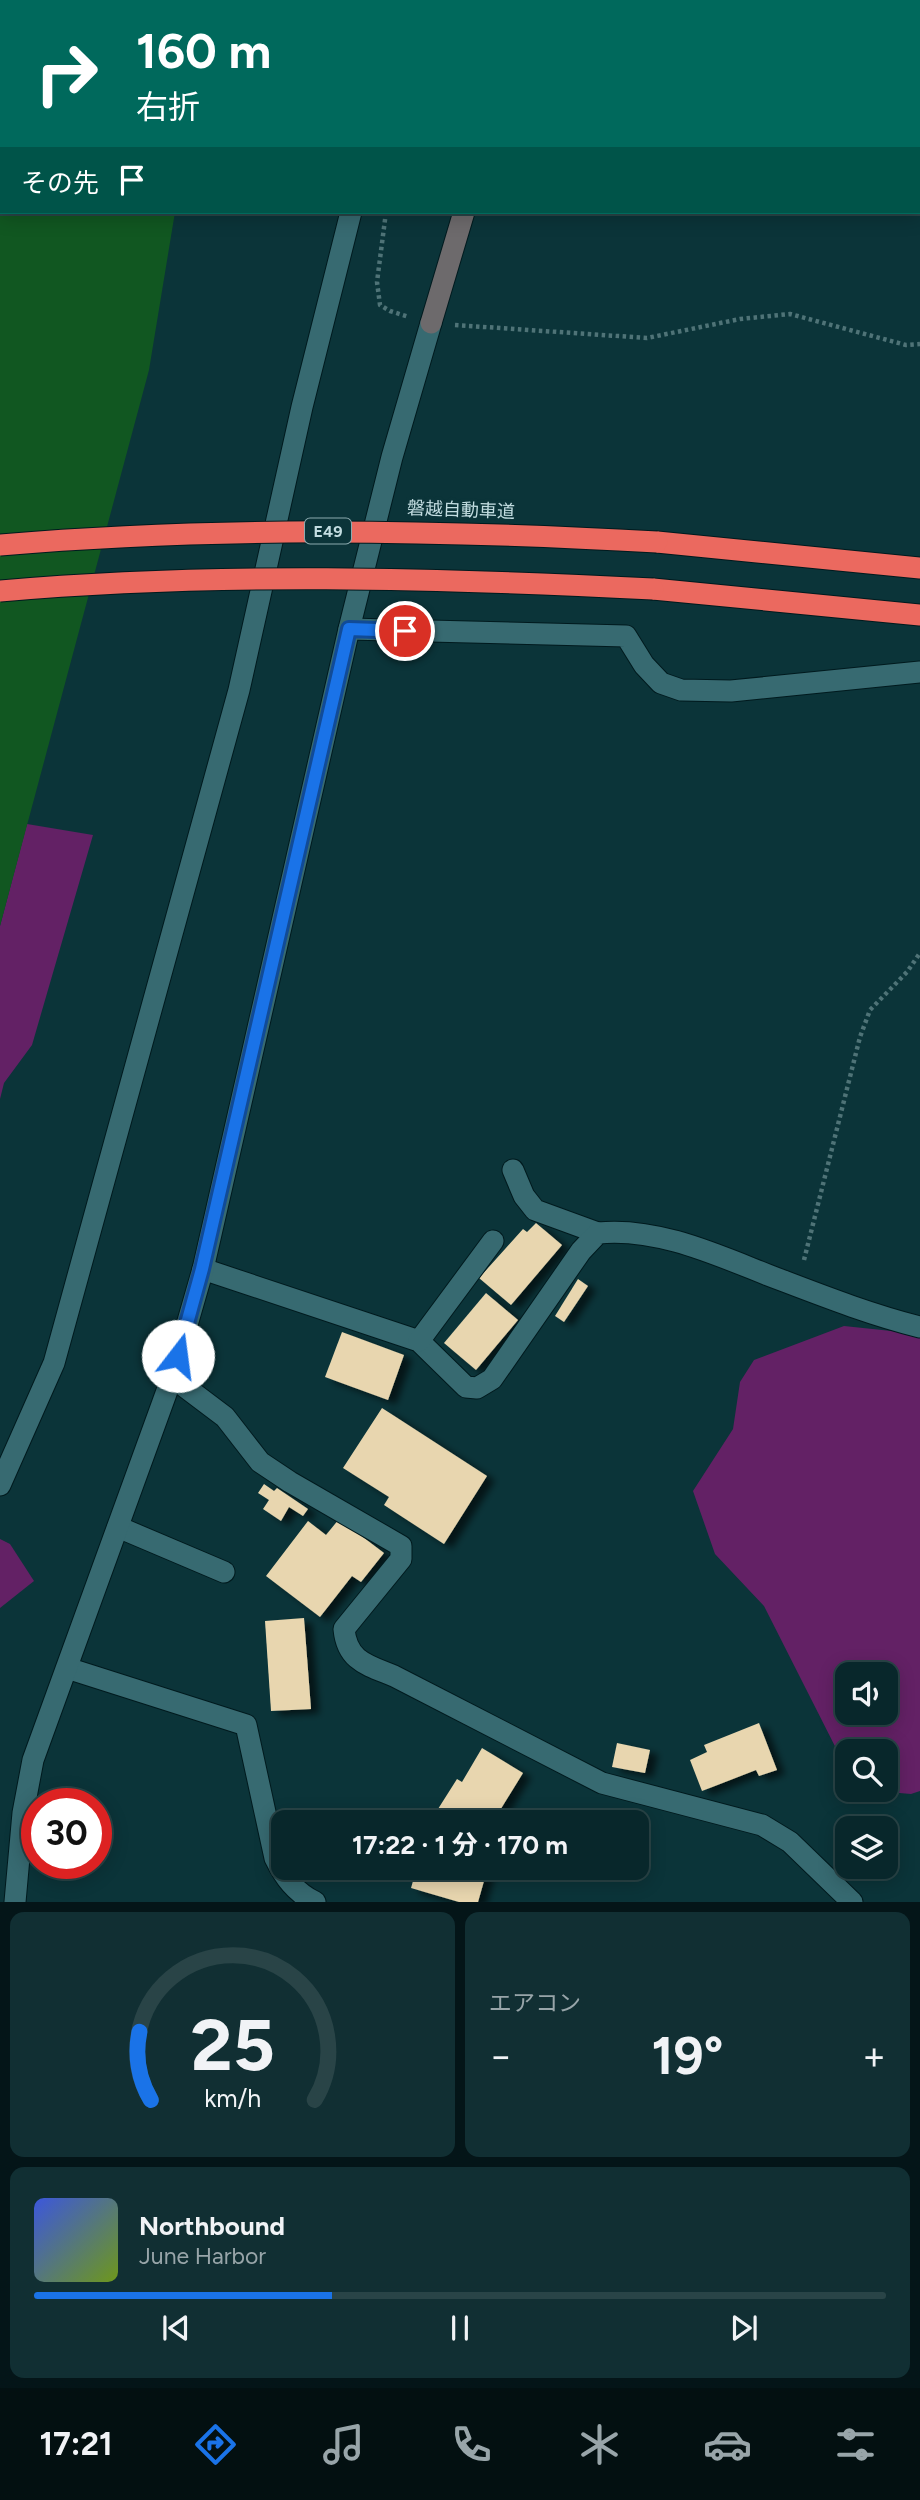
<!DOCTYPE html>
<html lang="ja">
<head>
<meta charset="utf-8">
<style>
  :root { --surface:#08272b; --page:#112f33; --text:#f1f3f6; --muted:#98a5a9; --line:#294447; --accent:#1a73e8 }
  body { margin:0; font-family:Figtree,"Noto Sans JP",sans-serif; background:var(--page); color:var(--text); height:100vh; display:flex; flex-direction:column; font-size:26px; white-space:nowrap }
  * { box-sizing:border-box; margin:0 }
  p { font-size:23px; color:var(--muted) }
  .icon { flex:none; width:38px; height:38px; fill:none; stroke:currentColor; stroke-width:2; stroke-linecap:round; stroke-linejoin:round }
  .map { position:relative; height:1902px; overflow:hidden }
  .sheet { display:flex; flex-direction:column; gap:10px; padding:10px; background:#041518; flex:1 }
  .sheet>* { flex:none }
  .top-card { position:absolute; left:0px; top:0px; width:920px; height:214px; box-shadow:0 4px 18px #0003,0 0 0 2px var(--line); background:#00695c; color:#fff; overflow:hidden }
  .buttons { position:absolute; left:835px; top:1662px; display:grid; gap:14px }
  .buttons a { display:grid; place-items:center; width:63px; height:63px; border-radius:14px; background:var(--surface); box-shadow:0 4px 18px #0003,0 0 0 2px var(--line); font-size:35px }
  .speed { position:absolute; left:21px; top:1788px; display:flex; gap:14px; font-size:35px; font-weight:700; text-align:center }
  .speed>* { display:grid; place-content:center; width:91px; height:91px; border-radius:50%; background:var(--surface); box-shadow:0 4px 18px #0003,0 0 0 2px var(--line); line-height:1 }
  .speed .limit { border:10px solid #d22; background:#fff; color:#111 }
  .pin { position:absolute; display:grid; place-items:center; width:60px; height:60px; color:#fff; margin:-30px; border:4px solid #fff; border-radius:50%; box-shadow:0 2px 7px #0007 }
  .me { position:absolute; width:77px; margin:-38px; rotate:15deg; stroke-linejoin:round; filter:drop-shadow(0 0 5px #0008) }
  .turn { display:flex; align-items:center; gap:24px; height:147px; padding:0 21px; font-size:32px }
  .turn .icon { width:91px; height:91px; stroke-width:2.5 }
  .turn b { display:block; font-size:49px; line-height:60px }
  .then { display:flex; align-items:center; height:66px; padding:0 21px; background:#0003; gap:14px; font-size:26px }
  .big { font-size:52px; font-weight:700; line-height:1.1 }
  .sheet .tile { flex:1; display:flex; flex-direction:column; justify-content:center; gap:10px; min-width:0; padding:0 24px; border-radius:14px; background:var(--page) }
  .sheet .dial { align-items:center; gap:0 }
  .dial svg { height:182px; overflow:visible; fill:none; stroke:var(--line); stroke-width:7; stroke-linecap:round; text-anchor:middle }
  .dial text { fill:var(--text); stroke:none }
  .song { display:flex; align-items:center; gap:21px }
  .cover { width:84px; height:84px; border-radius:10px; background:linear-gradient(135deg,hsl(230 70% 55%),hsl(80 70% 35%)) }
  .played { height:7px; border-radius:4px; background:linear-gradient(90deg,var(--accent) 35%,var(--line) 35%) }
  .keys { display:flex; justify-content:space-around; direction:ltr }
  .heat { display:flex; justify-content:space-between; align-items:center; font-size:38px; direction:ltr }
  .sheet .tiles { flex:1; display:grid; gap:10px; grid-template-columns:1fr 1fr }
  .tile:last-child { grid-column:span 2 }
  .trip { position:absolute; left:271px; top:1810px; width:378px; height:70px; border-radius:14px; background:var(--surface); box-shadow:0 4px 18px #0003,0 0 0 2px var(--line); font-weight:700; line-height:70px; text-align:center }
  .dock { display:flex; height:112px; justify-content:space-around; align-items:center; background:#031011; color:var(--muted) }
  .dock .icon { width:49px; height:49px }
  .dock .current { color:var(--accent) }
  .dock b { font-size:32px; color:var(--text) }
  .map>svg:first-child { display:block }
</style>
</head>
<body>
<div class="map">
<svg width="920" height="1902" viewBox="0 0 920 1902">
  <defs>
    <filter id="shadow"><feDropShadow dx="8" dy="4.5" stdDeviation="3.5" flood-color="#0009"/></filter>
  </defs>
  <rect width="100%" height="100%" fill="#0b3439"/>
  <!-- green -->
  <g fill="#632165" fill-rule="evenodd">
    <path d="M 27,824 L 93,835 L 32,1045 L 4,1083 L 0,1099 L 0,926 Z"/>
    <path d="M 844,1326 L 920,1334 L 920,1791 L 911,1794 L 865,1790 L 886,1790 L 886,1752 L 847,1752 L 847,1770 L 764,1606 L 715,1554 L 693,1491 L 733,1429 L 740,1382 L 754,1360 ZM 847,1675 L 886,1675 L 886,1713 L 847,1713 Z"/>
    <path d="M 0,1539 L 10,1544 L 34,1581 L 0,1608 Z"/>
  </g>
  <!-- water -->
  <path fill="#115721" d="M 0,0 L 210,0 L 2,2 L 2,212 L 175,212 L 149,370 L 0,926 Z"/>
  <!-- building -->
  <g fill="#e8d6af" filter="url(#shadow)">
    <path d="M 536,1223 L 562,1245 L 511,1305 L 479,1278 L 523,1229 L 527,1232 Z"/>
    <path d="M 578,1279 L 588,1286 L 564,1322 L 555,1316 Z"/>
    <path d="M 486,1293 L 518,1320 L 476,1370 L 444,1343 Z"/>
    <path d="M 342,1332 L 404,1355 L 388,1400 L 325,1377 Z"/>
    <path d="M 382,1408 L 487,1476 L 444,1544 L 384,1505 L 389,1497 L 343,1468 Z"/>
    <path d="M 264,1484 L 274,1491 L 277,1488 L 308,1509 L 303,1516 L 289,1507 L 281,1521 L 263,1509 L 269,1500 L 258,1493 Z"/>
    <path d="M 339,1519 L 384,1553 L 361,1582 L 352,1576 L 320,1617 L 266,1576 L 308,1521 L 326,1535 Z"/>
    <path d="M 304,1618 L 311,1709 L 271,1711 L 265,1621 Z"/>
    <path d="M 759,1723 L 777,1770 L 759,1776 L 756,1770 L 702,1791 L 690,1760 L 707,1752 L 704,1745 Z"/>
    <path d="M 617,1743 L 650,1750 L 645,1773 L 612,1767 Z"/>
    <path d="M 482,1748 L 523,1773 L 494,1820 L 486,1815 L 482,1822 L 459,1822 L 438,1809 L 457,1779 L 462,1782 Z"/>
    <path d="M 417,1867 L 488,1867 L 478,1902 L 459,1902 L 411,1888 Z"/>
  </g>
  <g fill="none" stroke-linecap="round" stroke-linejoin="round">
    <defs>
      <g id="street">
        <path d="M 391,2 L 392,0"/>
        <path d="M 349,629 L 626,636 L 644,665 L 661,683 L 681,690 L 731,691 L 920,672"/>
        <path d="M 513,1170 L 524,1196 L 535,1210 L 598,1233"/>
        <path d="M 203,1269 L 419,1341 L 466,1387 L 477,1388 L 492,1379 L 581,1251 L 598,1233 C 656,1227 715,1254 768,1275 C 818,1294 868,1314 920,1327"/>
        <path d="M 419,1341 L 493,1241"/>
        <path d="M 172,1377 L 225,1417 L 260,1462 L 290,1482 L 401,1546 L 401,1559 L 344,1629 C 347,1661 367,1665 394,1676 L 602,1783 L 762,1825 L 790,1842 L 852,1902"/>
        <path d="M 0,1485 L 54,1363 L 239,690 L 302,407 L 351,212"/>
        <path d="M 118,1527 L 224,1572"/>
        <path d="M 67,1668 L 246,1725 L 275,1858 C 285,1878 295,1892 315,1902"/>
        <path d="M 15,1902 L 23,1813 L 33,1760 L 172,1377 L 203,1269 L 349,629 L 392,457 L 431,323"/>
      </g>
      <g id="secondary">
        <path d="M 542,2 L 543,0"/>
        <path d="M 431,323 L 464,212"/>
      </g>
      <g id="highway">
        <path d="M 657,542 L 920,568"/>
        <path d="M 653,589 L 920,615"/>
      </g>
    </defs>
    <!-- street casing -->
    <use href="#street" stroke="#011a1e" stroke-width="23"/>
    <!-- secondary casing -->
    <use href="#secondary" stroke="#011a1e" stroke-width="23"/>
    <!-- highway casing -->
    <use href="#highway" stroke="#011a1e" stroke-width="23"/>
    <!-- path -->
    <g stroke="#4f7377" stroke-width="4.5" stroke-dasharray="3.5 3.5" stroke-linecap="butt">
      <path d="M 330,2 L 331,0"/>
      <path d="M 386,212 L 377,282 L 380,305 L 390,311 L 409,317"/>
      <path d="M 455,325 L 647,338 L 740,319 L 790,314 L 906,345 L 920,344"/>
      <path d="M 804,1260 L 860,1037 L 870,1010 L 907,972 L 920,953"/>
    </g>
    <!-- street -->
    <use href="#street" stroke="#376a71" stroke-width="21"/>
    <!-- secondary -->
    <use href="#secondary" stroke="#6d6a6c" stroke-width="21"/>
    <!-- highway -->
    <use href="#highway" stroke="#eb695f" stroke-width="21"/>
    <defs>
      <g id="highway-bridge">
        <path d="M 0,545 C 219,526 438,530 657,542"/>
        <path d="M 0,591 C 217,572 436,578 653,589"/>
      </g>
    </defs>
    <!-- highway-bridge casing -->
    <use href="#highway-bridge" stroke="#011a1e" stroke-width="23" stroke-linecap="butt"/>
    <!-- highway-bridge -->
    <use href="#highway-bridge" stroke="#eb695f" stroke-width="21"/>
  </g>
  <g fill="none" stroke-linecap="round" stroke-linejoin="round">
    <defs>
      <path id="route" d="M 178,1356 L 202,1269 L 349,629 L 405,631"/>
    </defs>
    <!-- route casing -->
    <use href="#route" stroke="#114b97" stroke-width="18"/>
    <!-- route -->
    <use href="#route" stroke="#1a73e8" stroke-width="12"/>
  </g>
  <g text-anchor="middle" stroke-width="7" stroke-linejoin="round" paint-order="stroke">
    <!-- shield labels -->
    <rect fill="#0b3439" stroke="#8caaaf" stroke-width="2" x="305" y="518.5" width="46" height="25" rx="5"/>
    <g font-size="16" font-weight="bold" fill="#c3dde1">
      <text x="328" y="537">E49</text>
    </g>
    <!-- street labels -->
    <g font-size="18" fill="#c3dde1" stroke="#0b3439">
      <text transform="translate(461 510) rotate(2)" y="6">磐越自動車道</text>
    </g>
  </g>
</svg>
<div class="buttons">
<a><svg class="icon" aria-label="sound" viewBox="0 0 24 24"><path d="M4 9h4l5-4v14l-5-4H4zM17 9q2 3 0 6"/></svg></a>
<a><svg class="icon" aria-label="search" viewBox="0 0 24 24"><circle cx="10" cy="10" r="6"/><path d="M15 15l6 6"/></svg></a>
<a><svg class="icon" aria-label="layers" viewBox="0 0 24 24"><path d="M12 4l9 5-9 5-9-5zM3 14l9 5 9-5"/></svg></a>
</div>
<div class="speed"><div class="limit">30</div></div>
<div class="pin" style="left:405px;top:631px;background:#d93025"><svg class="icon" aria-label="arrive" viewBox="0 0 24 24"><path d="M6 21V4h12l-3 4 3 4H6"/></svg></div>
<svg class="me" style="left:178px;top:1356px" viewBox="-20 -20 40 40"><circle r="19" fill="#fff"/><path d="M0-13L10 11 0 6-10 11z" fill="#1a73e8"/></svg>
<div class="trip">17:22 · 1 分 · 170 m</div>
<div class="top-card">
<div class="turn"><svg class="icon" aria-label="right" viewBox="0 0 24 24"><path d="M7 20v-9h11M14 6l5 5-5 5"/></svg><div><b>160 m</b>右折</div></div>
<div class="then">その先<svg class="icon" aria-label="arrive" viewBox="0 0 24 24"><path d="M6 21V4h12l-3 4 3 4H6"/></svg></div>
</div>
</div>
<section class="sheet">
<div class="tiles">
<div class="tile dial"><svg viewBox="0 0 100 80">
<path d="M14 69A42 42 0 1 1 86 69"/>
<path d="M14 69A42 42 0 0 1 9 39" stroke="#1a73e8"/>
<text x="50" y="56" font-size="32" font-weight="700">25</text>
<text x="50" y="72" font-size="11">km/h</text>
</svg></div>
<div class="tile"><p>エアコン</p>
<div class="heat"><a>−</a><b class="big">19°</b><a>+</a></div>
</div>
<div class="tile">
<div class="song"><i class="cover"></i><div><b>Northbound</b><p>June Harbor</p></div></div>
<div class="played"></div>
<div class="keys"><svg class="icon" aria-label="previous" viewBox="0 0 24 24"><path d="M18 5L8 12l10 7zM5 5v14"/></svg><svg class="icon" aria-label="pause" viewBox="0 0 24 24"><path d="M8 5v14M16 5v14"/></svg><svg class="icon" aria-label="next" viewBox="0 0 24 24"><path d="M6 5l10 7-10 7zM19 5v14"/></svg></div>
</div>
</div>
</section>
<nav class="dock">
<b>17:21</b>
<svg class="icon current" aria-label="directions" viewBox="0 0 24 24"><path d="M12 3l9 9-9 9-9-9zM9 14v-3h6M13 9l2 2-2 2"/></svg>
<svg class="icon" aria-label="music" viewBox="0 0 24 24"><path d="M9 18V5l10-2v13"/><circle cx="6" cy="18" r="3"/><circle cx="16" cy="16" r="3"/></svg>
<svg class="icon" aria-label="phone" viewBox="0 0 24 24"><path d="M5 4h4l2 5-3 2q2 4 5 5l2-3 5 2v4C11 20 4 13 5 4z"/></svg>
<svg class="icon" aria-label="climate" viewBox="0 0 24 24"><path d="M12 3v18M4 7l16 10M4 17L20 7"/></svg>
<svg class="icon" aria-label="car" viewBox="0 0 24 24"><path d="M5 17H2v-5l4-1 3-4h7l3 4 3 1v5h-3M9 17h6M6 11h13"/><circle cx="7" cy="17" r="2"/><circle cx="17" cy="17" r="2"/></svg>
<svg class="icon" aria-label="filters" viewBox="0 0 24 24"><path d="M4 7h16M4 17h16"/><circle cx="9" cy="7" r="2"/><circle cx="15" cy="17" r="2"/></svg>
</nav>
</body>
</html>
